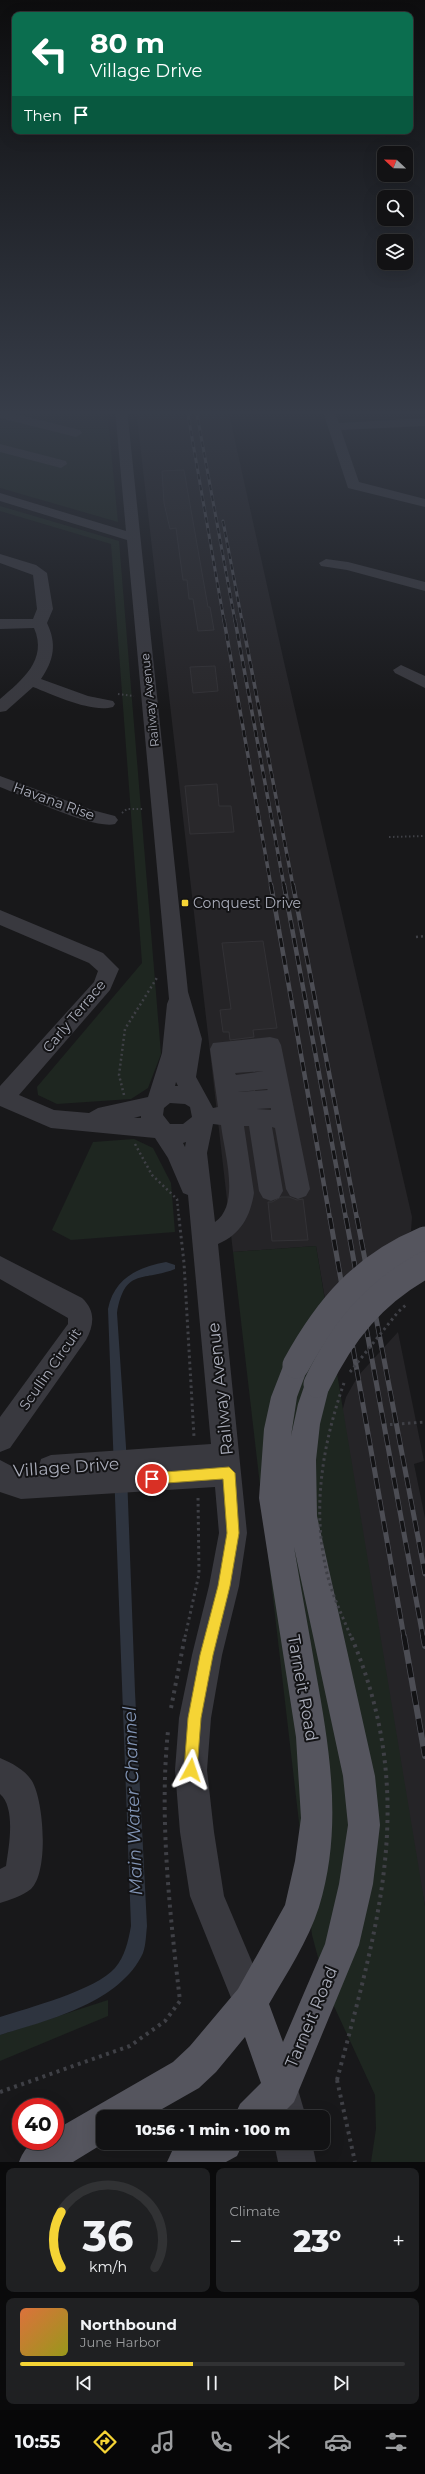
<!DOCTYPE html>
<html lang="en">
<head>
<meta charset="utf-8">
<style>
  :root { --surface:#121214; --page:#1f2022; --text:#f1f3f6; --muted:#9c9ea0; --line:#313234; --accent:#f5d435 }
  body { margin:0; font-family:Montserrat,sans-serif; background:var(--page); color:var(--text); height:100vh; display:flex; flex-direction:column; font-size:15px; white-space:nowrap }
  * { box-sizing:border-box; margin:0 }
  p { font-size:13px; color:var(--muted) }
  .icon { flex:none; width:22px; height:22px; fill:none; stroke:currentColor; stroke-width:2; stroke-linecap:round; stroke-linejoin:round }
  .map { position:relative; height:2162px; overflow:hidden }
  .sheet { display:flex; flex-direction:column; gap:6px; padding:6px; background:#0a0a0b; flex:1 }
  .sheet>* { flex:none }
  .banner { position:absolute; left:12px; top:12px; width:401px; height:122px; border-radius:8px; box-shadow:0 4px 16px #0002,0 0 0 1px var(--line); background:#0b6e4f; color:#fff; overflow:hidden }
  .needle { width:26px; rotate:292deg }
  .tools { position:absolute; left:377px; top:146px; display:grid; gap:8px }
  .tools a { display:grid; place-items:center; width:36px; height:36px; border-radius:8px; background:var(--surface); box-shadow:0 4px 16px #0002,0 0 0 1px var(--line); font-size:20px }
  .speed { position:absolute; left:12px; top:2098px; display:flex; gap:8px; font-size:20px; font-weight:700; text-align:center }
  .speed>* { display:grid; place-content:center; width:52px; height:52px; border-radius:50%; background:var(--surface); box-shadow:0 4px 16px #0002,0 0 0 1px var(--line); line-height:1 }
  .speed .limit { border:6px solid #d22; background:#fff; color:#111 }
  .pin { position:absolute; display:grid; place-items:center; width:34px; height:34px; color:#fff; margin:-17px; border:2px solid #fff; border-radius:50%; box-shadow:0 1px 4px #0007 }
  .me { position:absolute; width:44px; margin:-22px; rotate:5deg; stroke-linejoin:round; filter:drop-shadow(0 0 3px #0008) }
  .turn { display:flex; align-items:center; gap:14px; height:84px; padding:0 12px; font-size:18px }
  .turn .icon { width:52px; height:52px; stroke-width:2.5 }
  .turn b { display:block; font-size:28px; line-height:34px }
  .then { display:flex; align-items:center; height:38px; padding:0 12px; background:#0003; gap:8px; font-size:15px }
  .big { font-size:30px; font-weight:800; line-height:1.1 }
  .sheet .tile { flex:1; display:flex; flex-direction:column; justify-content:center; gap:6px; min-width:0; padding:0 14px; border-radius:8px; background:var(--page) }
  .sheet .dial { align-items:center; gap:0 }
  .dial svg { height:104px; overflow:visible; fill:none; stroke:var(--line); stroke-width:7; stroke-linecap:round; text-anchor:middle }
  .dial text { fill:var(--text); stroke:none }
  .song { display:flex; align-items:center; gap:12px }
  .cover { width:48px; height:48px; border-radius:6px; background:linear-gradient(135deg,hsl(20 70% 55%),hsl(60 70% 35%)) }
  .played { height:4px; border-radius:2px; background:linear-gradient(90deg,var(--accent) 45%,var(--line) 45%) }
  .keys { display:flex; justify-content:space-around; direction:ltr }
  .heat { display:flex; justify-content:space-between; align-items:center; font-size:22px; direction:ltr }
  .sheet .tiles { flex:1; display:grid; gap:6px; grid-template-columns:1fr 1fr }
  .tile:last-child { grid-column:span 2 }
  .trip { position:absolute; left:96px; top:2110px; width:234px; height:40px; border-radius:8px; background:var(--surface); box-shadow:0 4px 16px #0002,0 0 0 1px var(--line); font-weight:800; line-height:40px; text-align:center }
  .menu { display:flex; height:64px; justify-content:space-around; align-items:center; background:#070708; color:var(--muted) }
  .menu .icon { width:28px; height:28px }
  .menu .active { color:var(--accent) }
  .menu b { font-size:18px; color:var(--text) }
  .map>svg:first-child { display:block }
</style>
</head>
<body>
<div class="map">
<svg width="425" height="2162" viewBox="0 0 425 2162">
  <rect width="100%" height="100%" fill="#18181a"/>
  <!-- built -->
  <g fill="#252427">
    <path d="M 136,409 L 228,409 L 284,662 L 412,1217 L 411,1231 L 382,1248 L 325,1299 L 316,1246 L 233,1252 Z"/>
    <path d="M 398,1332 L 424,1461 L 414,1464 L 425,1518 L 425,1906 L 333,1447 L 346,1397 L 358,1376 Z"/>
  </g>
  <!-- green -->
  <g fill="#1e2620">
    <path d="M 0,409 L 107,409 L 118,522 L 0,488 Z"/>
    <path d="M 0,506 L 119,541 L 161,1054 L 148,1088 L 131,1099 L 57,1104 L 38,1095 L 37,1087 L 142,963 L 111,544 L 0,511 Z"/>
    <path d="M 134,1139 L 153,1148 L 171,1183 L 175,1232 L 71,1240 L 52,1230 L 93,1142 Z"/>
    <path d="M 316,1246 L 425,1906 L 425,2162 L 371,2162 L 376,2129 L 375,2095 L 327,1991 L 312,1935 L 233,1252 Z"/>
    <path d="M 108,2000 L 108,2016 L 0,2061 L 0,2035 Z"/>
  </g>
  <!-- water -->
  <path fill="#2e343f" d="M 166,1262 L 175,1265 L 175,1269 C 143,1282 125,1267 117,1313 L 126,1447 L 135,1692 L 147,1926 C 146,1934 146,1945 143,1953 C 120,2003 48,2020 0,2035 L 0,2017 C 28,2008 96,1990 115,1968 C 125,1956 128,1942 131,1926 L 108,1309 C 114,1279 137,1267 166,1262 Z"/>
  <!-- building -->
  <g fill="#29282b" stroke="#333236">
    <path d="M 184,470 L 208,607 L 210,607 L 214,630 L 198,631 L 193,599 L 189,599 L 187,580 L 183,580 L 176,528 L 170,529 L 164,503 L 162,471 Z"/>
    <path d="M 215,666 L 218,691 L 193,693 L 190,667 Z"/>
    <path d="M 217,784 L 219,806 L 231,806 L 234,832 L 190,834 L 185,786 Z"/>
    <path d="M 263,941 L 277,1028 L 253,1030 L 254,1037 L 230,1040 L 229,1032 L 223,1032 L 220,1010 L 231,1009 L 222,943 Z"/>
    <path d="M 281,1197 L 289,1197 L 297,1200 L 303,1199 L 308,1240 L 272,1241 L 268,1202 L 272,1202 Z"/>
  </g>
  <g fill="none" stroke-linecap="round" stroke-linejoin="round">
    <!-- path-far3 -->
    <g stroke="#3f4046" stroke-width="2" stroke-dasharray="1.5 2.5" stroke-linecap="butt">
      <path d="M 118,694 L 134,696"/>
      <path d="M 122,813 L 127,809 L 144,809"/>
      <path d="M 389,837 L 425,836"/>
    </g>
    <!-- path-far2 -->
    <g stroke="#3f4046" stroke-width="2.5" stroke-dasharray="2 3" stroke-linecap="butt">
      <path d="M 416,937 L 425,936"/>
      <path d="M 124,1095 L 119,1075 L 125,1029 L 158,976"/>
      <path d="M 135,1144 L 152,1175 L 177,1199 L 179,1219"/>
    </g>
    <!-- path-far1 -->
    <g stroke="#3f4046" stroke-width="3" stroke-dasharray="2.5 3.5" stroke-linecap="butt">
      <path d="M 179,1218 L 184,1263 L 194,1437"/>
      <path d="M 384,1425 L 425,1422"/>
      <path d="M 185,1637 L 199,1574 L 198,1496"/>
    </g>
    <!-- path -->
    <g stroke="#3f4046" stroke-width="4" stroke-dasharray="3 4.5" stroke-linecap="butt">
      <path d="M 171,1708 L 185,1636"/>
      <path d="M 337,2080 L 355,2162"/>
      <path d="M 0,2092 L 130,2046 L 165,2021 L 180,2001 C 170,1915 159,1817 168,1731"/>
    </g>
    <!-- minor -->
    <g fill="#39393f" fill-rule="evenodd">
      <path d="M 115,409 L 127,409 L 188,992 L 202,1039 L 196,1077 L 213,1108 L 218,1107 L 210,1049 L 213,1043 L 270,1037 L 278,1039 L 281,1045 L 310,1189 L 306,1196 L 298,1199 L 290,1196 L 286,1189 L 275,1128 L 272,1127 L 283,1191 L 279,1198 L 271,1201 L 263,1198 L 259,1191 L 249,1126 L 244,1126 L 254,1193 C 250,1217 241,1234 218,1244 L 247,1533 L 239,1586 L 222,1655 L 211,1718 L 207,1770 L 214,1832 L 224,1896 L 269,2002 L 264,2015 L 251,2020 L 238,2015 L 190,1896 L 180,1832 L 175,1770 L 179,1718 L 192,1655 L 209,1586 L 219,1533 L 215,1487 L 21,1499 L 0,1492 L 0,1460 L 21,1471 L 38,1470 L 41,1459 L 51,1455 L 211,1444 L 188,1195 L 183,1193 L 168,1158 L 155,1138 L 51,1128 L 0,1106 L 0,1086 L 94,982 L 98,971 L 89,963 L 0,925 L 0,910 L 103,953 L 119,969 L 110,990 L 19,1095 L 54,1110 L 89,1113 L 98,1108 L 148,1097 L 162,1053 L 167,1004 L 169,999 L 127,540 L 0,501 L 0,493 L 126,531 ZM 264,1071 L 236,1075 L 235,1073 ZM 176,1082 L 178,1086 L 175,1086 ZM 267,1089 L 268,1090 L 238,1092 ZM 170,1103 L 185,1104 L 190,1107 L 192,1117 L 183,1124 L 170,1124 L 163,1115 L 164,1108 ZM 271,1108 L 271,1110 L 257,1109 ZM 141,1116 L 141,1118 L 134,1118 ZM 213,1124 L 221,1125 C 224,1152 241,1204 215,1222 L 207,1153 ZM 186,1142 L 185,1147 L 183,1143 Z"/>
      <path d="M 322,409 L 334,409 L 339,423 L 425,418 L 425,426 L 341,430 L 359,482 L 425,499 L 425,507 L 348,488 Z"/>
      <path d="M 0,410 L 80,430 L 82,433 L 76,437 L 0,418 Z"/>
      <path d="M 0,444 L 66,461 L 67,464 L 61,468 L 0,452 Z"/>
      <path d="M 0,554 L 36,565 L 47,573 L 53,609 L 47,623 C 57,644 54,660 41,679 L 88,696 L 113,701 L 115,704 L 113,707 C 91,713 54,695 33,687 L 6,711 L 0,712 L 0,699 C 22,680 48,660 34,628 L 0,629 L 0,619 L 33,619 L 37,609 L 33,575 L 0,563 Z"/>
      <path d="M 326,559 L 348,562 L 425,582 L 425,591 L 347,570 L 321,566 L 319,563 Z"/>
      <path d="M 401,665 L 425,676 L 425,688 L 395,673 L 393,670 Z"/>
      <path d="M 0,776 L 92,810 L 115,816 L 118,820 L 115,824 C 95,830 23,796 0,787 Z"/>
      <path d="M 0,1256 L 82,1298 C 96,1311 94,1325 86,1340 L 10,1448 L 0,1452 L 0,1417 L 68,1324 L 68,1318 L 0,1279 Z"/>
      <path d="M 0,1758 C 12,1763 25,1770 32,1781 C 44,1801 49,1872 31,1889 C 22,1896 10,1900 0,1903 L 0,1869 L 6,1866 C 9,1846 16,1808 0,1794 Z"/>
      <path d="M 281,2071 L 294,2076 L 306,2117 L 268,2117 L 263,2089 L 268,2076 Z"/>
      <path d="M 274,2143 L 312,2143 L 316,2162 L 278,2162 Z"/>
    </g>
    <!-- major -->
    <g fill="#55555e" fill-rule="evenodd">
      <path d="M 296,1353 L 305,1356 L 309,1365 L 297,1397 L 291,1436 L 298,1404 L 308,1375 L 317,1372 L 326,1375 L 330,1384 L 320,1424 L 316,1460 L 317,1516 L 375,1776 L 380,1825 L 373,1884 L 359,1945 L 294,2102 L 279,2117 L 234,2117 L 240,2104 L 261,2083 L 245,2037 L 216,2072 L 199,2088 L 148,2117 L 103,2117 L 104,2143 L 73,2162 L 19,2162 C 27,2142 34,2141 55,2141 L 55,2130 L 173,2062 L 190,2046 L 238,1989 L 285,1905 L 295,1861 L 301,1818 L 296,1737 L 259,1498 L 264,1429 L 271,1397 L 287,1356 ZM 294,1547 L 343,1776 L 348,1825 L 339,1884 L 325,1944 L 283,2042 L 269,2004 C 287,1973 308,1941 319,1907 C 343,1829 330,1751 316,1673 C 309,1631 301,1589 294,1547 Z"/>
      <path d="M 184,2143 L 243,2143 L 237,2156 L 226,2162 L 167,2162 L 173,2149 Z"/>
    </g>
    <defs>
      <g id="rail-far4">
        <path d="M 187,409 L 224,621"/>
        <path d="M 196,409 L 235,621"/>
        <path d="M 223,521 L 242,621"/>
      </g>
      <g id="rail-far3">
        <path d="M 224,620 L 271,886"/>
        <path d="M 235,620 L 284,886"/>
        <path d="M 242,620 L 293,886"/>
      </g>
      <g id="rail-far2">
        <path d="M 271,885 L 330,1219"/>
        <path d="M 284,885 L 346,1219"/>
        <path d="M 293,885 L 357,1219"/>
      </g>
      <g id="rail-far1">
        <path d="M 330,1218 L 404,1637"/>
        <path d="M 346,1218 L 423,1637"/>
        <path d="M 357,1218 L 425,1574"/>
      </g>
      <g id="rail">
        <path d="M 404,1636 L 425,1756"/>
        <path d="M 423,1636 L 425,1646"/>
      </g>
    </defs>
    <!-- rail-far4 casing -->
    <use href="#rail-far4" stroke="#4c4d54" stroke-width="3"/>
    <!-- rail-far3 casing -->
    <use href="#rail-far3" stroke="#4c4d54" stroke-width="3.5"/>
    <!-- rail-far2 casing -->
    <use href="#rail-far2" stroke="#4c4d54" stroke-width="4.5"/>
    <!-- rail-far1 casing -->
    <use href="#rail-far1" stroke="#4c4d54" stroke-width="5"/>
    <!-- rail casing -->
    <use href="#rail" stroke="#4c4d54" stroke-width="6"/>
    <!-- rail-far4 -->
    <use href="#rail-far4" stroke="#131315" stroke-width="2" stroke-dasharray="5.5" stroke-linecap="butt"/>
    <!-- rail-far3 -->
    <use href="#rail-far3" stroke="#131315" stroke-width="2.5" stroke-dasharray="7" stroke-linecap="butt"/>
    <!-- rail-far2 -->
    <use href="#rail-far2" stroke="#131315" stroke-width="3" stroke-dasharray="9" stroke-linecap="butt"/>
    <!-- rail-far1 -->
    <use href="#rail-far1" stroke="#131315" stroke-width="3.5" stroke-dasharray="11" stroke-linecap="butt"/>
    <!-- rail -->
    <use href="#rail" stroke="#131315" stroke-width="4.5" stroke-dasharray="14" stroke-linecap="butt"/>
    <!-- path-bridge-far1 -->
    <g stroke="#3f4046" stroke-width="3" stroke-dasharray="2.5 3.5" stroke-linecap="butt">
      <path d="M 350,1372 L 398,1312 L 407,1304"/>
      <path d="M 344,1383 C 323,1443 312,1506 326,1569 C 331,1593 342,1615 351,1637"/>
    </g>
    <!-- path-bridge -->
    <path stroke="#3f4046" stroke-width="4" stroke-dasharray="3 4.5" stroke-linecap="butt" d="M 337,2080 C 379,1921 419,1796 351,1636"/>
    <!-- major-bridge -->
    <g stroke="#55555e" stroke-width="27">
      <path d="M 296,1365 C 328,1307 363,1266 425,1240"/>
      <path d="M 317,1384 C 342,1332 374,1293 425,1265"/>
    </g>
  </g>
  <!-- sky -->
  <linearGradient id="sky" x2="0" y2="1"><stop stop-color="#0d0d0e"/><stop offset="0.58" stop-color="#373d49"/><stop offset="1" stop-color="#373d49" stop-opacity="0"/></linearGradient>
  <rect width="425" height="711" fill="url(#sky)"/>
  <!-- route -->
  <path fill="#f5d435" stroke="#9f8a22" d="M 229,1467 L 235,1473 L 239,1533 L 230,1586 L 213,1655 L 201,1718 L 197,1770 L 195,1774 L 191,1776 L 186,1774 L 184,1770 L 188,1718 L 200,1655 L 218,1586 L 227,1533 L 223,1479 L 152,1484 L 147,1479 L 152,1473 Z"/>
  <!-- markers -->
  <rect fill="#f5d435" stroke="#131315" stroke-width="1.5" x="181" y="899" width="8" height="8" rx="2"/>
  <g text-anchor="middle" stroke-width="4" stroke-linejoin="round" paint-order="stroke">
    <!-- far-street labels -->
    <g font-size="12" fill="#aaadba" stroke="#131315">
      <text transform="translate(150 700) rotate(-96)" y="4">Railway Avenue</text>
    </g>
    <!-- street labels -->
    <g font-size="14" fill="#aaadba" stroke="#131315">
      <text transform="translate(54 801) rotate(20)" y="5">Havana Rise</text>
      <text transform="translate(74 1016) rotate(-50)" y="5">Carly Terrace</text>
      <text transform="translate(50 1369) rotate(-55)" y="5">Scullin Circuit</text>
    </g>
    <!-- poi labels -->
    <g font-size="14" fill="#aaadba" stroke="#131315" text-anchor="start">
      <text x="193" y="908">Conquest Drive</text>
    </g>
    <!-- near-street labels -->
    <g font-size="17" fill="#aaadba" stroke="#131315">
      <text transform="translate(220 1389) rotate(-96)" y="6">Railway Avenue</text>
      <text transform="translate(66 1467) rotate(-4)" y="6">Village Drive</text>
      <text transform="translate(303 1688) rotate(80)" y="6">Tarneit Road</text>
      <text transform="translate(311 2017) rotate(-67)" y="6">Tarneit Road</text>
    </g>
    <!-- near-water labels -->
    <g font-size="18" font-style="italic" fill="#8194b5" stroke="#131315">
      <text transform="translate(133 1801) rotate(-92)" y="6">Main Water Channel</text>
    </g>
  </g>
</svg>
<div class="tools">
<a><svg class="needle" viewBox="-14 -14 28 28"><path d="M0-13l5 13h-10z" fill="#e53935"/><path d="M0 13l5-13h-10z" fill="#9c9ea0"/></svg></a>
<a><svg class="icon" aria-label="search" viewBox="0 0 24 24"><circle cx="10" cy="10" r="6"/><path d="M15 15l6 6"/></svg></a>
<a><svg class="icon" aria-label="layers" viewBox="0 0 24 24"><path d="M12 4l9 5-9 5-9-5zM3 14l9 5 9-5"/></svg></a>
</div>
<div class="speed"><div class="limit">40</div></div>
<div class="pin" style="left:152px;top:1479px;background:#d93025"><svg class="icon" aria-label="arrive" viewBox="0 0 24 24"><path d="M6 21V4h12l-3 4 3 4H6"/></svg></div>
<svg class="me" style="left:191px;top:1770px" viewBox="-20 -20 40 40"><path d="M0-17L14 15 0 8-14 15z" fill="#f5d435" stroke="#fff" stroke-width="4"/></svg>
<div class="trip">10:56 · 1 min · 100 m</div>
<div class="banner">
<div class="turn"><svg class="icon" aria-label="left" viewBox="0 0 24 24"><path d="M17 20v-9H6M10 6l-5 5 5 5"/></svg><div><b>80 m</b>Village Drive</div></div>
<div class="then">Then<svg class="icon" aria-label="arrive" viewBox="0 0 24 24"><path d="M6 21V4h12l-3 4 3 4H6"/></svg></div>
</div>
</div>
<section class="sheet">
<div class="tiles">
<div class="tile dial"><svg viewBox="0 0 100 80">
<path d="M14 69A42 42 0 1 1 86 69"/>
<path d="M14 69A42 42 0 0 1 14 26" stroke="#f5d435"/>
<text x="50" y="56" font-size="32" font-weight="700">36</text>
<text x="50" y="72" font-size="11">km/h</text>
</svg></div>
<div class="tile"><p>Climate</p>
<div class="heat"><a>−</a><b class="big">23°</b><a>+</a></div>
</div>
<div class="tile">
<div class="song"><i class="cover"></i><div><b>Northbound</b><p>June Harbor</p></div></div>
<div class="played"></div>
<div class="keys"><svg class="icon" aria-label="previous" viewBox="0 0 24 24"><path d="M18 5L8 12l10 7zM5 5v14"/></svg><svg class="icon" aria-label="pause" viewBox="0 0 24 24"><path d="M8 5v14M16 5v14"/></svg><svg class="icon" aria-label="next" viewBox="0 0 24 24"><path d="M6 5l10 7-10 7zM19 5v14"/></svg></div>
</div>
</div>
</section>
<nav class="menu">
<b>10:55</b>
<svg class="icon active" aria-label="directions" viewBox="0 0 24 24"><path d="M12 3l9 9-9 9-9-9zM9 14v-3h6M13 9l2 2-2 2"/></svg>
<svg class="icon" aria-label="music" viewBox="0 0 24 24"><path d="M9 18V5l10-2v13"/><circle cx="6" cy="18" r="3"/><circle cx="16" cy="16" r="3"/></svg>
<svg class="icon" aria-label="phone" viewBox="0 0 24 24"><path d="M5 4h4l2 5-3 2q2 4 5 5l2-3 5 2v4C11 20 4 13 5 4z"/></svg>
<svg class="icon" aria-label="climate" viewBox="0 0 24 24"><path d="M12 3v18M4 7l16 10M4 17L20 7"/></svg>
<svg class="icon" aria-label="car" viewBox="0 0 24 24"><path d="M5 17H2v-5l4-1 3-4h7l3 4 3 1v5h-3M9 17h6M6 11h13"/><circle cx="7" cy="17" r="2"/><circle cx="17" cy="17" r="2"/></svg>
<svg class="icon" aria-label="filters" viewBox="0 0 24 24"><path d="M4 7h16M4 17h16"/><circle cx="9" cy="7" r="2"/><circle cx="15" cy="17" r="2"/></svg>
</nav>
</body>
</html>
